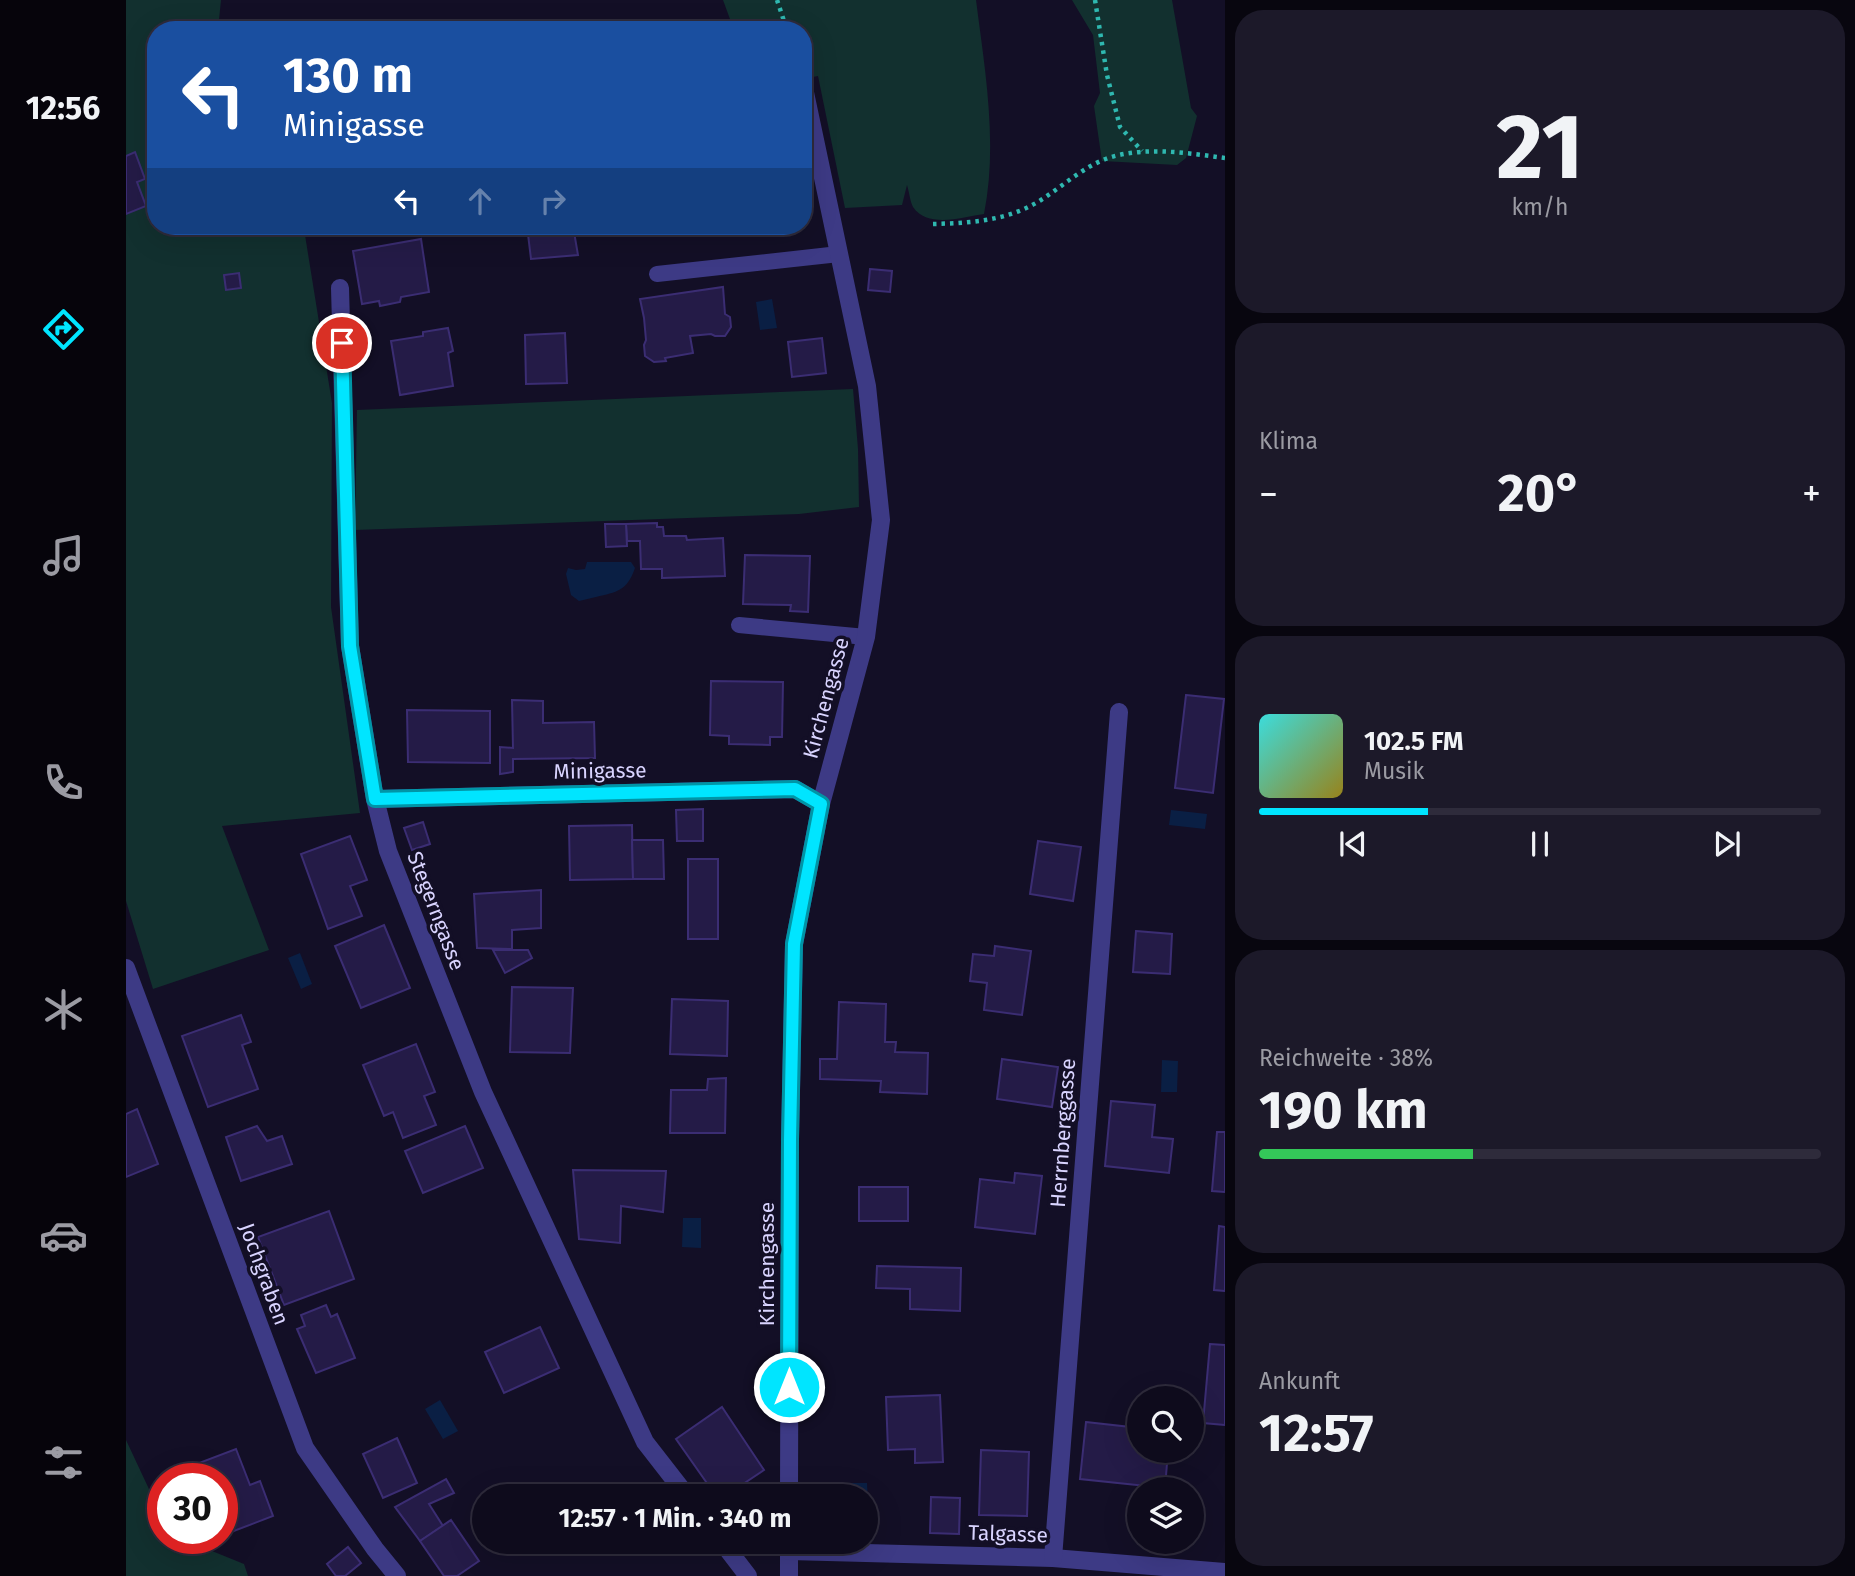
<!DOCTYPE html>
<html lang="de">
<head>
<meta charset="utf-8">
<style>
  :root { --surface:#0e0b1c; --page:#1c1929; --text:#f1f3f6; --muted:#9b9ba3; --line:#2e2b3b; --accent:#00e5ff }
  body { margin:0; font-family:"Fira Sans",sans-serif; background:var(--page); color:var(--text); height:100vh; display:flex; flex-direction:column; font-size:26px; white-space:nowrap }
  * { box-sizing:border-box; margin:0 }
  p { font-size:23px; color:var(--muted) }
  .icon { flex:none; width:38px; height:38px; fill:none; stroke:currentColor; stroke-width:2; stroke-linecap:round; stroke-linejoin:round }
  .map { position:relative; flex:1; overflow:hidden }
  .drawer { display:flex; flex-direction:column; gap:10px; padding:10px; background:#08060f; width:630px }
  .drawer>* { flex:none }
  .banner { position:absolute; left:21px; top:21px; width:665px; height:214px; border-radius:28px; box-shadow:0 7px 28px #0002,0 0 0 2px var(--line); background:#1a4fa0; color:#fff; overflow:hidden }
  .tools { position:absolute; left:1001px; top:1386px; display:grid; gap:14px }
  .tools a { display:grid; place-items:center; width:77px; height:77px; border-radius:50%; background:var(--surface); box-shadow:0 7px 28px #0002,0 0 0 2px var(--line); font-size:35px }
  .speed { position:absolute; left:21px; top:1463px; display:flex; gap:14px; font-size:35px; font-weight:700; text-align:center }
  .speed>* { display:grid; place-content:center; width:91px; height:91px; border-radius:50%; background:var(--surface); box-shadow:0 7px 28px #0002,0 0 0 2px var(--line); line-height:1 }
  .speed .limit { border:10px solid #d22; background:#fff; color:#111 }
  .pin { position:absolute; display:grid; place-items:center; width:60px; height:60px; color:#fff; margin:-30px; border:4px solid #fff; border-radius:50%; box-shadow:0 2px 7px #0007 }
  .me { position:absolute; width:77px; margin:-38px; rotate:0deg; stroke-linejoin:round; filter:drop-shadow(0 0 5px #0008) }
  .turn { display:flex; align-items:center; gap:24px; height:147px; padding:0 21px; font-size:32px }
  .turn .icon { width:91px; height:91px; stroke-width:2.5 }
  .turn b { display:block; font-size:49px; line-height:60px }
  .lanes { display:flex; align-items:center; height:66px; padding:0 21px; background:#0003; justify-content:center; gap:35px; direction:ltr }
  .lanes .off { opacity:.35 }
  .big { font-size:52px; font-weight:700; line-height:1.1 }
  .drawer .tile { flex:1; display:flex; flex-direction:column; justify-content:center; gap:10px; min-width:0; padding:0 24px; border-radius:28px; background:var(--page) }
  .drawer .dial { align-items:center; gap:0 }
  .dial b { font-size:91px; line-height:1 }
  .song { display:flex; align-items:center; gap:21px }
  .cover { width:84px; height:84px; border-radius:10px; background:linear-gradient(135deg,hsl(180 70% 55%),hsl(50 70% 35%)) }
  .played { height:7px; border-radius:4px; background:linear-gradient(90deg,var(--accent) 30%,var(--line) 30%) }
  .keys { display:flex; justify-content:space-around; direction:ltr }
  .heat { display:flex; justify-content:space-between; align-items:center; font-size:38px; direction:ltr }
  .charge { height:10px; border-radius:5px; background:linear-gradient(90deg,#34c759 38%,var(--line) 0) }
  .trip { position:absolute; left:346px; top:1484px; width:406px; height:70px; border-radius:35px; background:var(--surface); box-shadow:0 7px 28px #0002,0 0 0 2px var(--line); font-weight:700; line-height:70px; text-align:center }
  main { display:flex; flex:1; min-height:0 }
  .menu { display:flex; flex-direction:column; width:126px; justify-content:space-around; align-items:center; background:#06040b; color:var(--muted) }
  .menu .icon { width:49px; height:49px }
  .menu .on { color:var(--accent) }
  .menu b { font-size:32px; color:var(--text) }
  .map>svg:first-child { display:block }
</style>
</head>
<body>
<main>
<nav class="menu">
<b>12:56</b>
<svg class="icon on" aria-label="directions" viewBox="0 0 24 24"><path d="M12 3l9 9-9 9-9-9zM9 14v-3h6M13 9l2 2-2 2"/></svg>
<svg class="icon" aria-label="music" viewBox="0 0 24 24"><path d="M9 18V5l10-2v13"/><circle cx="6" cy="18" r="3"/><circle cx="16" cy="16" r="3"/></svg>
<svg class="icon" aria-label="phone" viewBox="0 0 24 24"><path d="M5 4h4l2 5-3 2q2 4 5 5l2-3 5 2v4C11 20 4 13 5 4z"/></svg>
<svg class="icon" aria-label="climate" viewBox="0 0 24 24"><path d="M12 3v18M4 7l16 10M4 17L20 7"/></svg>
<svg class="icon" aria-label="car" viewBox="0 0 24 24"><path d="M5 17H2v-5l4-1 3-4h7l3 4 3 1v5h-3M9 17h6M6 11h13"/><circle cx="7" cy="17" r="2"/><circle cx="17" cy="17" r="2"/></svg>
<svg class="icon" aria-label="filters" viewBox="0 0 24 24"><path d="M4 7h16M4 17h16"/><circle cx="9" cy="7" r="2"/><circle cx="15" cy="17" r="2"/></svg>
</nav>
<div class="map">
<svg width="1099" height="1576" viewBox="0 0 1099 1576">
  <rect width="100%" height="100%" fill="#130f26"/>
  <!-- green -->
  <g fill="#12302f">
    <path d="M 0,0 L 95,0 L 92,30 L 30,30 L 30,226 L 174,226 L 179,235 L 206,403 L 205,607 L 234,813 L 96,826 L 143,950 L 27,989 L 0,901 Z"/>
    <path d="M 597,0 L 850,0 C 859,70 872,144 858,214 C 837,217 802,229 787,207 C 784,201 783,191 781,185 L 776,205 L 719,208 L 692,76 L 677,79 L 677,30 L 608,30 Z"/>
    <path d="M 946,0 L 1046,0 L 1065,108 L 1071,116 L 1060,158 L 1051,165 L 976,161 L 968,106 L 974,93 L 967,35 Z"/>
    <path d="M 727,389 L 732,449 L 733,507 L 673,514 L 229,530 L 231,410 Z"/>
    <path d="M 0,1440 L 37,1519 L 37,1538 L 54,1538 L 118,1564 L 122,1576 L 0,1576 Z"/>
  </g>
  <!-- water -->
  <g fill="#0a1f44">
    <path d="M 646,299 L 651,328 L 634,330 L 630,302 Z"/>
    <path d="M 461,562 L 505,562 L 509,568 C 501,591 491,592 470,597 C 464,598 459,600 453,601 L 445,595 L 440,574 L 442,568 L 450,570 L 459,569 Z"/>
    <path d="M 1045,810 L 1081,814 L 1079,829 L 1043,825 Z"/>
    <path d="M 174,953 L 186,984 L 175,989 L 162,958 Z"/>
    <path d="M 1036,1060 L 1052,1061 L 1051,1092 L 1035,1092 Z"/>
    <path d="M 557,1218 L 575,1218 L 575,1248 L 556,1247 Z"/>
    <path d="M 314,1400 L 332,1431 L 317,1439 L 299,1409 Z"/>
    <path d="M 704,1483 L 741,1483 L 742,1504 L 740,1496 L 705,1496 Z"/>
  </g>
  <!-- building -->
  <g fill="#241b47" stroke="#3b2d73" stroke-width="2">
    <path d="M 9,152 L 19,179 L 11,182 L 20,206 L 0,214 L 0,156 Z"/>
    <path d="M 401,226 L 447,226 L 452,255 L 405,259 Z"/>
    <path d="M 295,239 L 303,292 L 275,297 L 274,302 L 254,306 L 253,301 L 236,304 L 227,251 Z"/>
    <path d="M 744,269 L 766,271 L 764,292 L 742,290 Z"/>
    <path d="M 113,273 L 115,288 L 100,290 L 98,275 Z"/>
    <path d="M 597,287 L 599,314 L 604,317 L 605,327 L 599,336 L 589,336 L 585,334 L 564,336 L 567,353 L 539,358 L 540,361 L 528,362 L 519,356 L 518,345 L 520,340 L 518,318 L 514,299 Z"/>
    <path d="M 322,328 L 327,351 L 322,353 L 327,386 L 274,395 L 265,341 L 297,336 L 297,332 Z"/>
    <path d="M 439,333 L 441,383 L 400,384 L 399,335 Z"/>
    <path d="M 696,338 L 700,373 L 666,377 L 662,342 Z"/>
    <path d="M 531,523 L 531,527 L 537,527 L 538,536 L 560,536 L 561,540 L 597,538 L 599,576 L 536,578 L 536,569 L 515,569 L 514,541 L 501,541 L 500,524 Z"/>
    <path d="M 479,524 L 500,524 L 501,546 L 480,547 Z"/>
    <path d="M 619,555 L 684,556 L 682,612 L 664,611 L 665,605 L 617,604 Z"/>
    <path d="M 585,681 L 657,682 L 656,737 L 644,737 L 644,745 L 603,744 L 603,736 L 584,735 Z"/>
    <path d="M 1060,695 L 1098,699 L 1087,793 L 1049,788 Z"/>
    <path d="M 386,700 L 417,701 L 417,723 L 468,722 L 469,758 L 387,759 L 387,772 L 374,774 L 374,747 L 387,748 Z"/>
    <path d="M 281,710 L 364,711 L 364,763 L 282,762 Z"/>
    <path d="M 577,809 L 577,841 L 551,841 L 550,810 Z"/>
    <path d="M 297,822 L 304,844 L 286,850 L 278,828 Z"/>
    <path d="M 506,825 L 507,879 L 444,880 L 443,826 Z"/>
    <path d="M 224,836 L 241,880 L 224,886 L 236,916 L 202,929 L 175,854 Z"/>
    <path d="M 506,840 L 537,840 L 538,879 L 507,879 Z"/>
    <path d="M 912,841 L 955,847 L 947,901 L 904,894 Z"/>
    <rect x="562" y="859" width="30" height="80"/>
    <path d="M 415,890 L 415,928 L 386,930 L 386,949 L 351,948 L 348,894 Z"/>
    <path d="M 258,925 L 284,988 L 235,1008 L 209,946 Z"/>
    <path d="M 1010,931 L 1046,934 L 1044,974 L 1007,972 Z"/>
    <path d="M 869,946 L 905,951 L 896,1015 L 858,1010 L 861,983 L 844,981 L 847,954 L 868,956 Z"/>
    <path d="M 367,950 L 402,950 L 406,958 L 379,973 Z"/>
    <path d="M 386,987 L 447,988 L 444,1053 L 384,1052 Z"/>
    <path d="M 546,999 L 602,1001 L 601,1056 L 544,1054 Z"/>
    <path d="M 713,1002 L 760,1004 L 759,1042 L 770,1042 L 769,1052 L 802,1053 L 801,1094 L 754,1092 L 755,1081 L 694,1079 L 694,1059 L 711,1059 Z"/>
    <path d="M 115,1015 L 125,1042 L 116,1045 L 132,1089 L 82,1107 L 56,1036 Z"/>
    <path d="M 290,1044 L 309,1092 L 298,1096 L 310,1125 L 277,1138 L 267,1112 L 258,1116 L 237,1065 Z"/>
    <path d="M 876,1059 L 932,1067 L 926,1107 L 871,1099 Z"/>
    <path d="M 600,1078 L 599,1133 L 544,1133 L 545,1090 L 581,1090 L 582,1079 Z"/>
    <path d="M 985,1101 L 1029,1105 L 1026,1137 L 1047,1139 L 1043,1173 L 979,1166 Z"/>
    <path d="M 11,1109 L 32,1164 L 0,1177 L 0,1114 Z"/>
    <path d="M 131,1126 L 141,1141 L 156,1136 L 166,1164 L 115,1181 L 100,1137 Z"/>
    <path d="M 339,1126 L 357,1168 L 297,1193 L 279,1151 Z"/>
    <path d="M 1091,1132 L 1099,1132 L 1099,1192 L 1086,1191 Z"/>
    <path d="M 447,1170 L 540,1171 L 537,1212 L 495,1206 L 494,1243 L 453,1239 Z"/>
    <path d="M 889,1173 L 916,1176 L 909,1234 L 849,1227 L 854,1179 L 888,1183 Z"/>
    <rect x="733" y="1187" width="49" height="34"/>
    <path d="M 203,1211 L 228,1279 L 158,1305 L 132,1237 Z"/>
    <path d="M 1093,1226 L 1099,1227 L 1099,1291 L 1088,1290 Z"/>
    <path d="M 751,1266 L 835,1268 L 834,1311 L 784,1309 L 784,1289 L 750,1288 Z"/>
    <path d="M 200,1305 L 205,1317 L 211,1314 L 229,1358 L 190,1373 L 171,1329 L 179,1326 L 175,1315 Z"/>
    <path d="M 414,1327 L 433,1368 L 378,1393 L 359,1352 Z"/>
    <path d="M 1084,1344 L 1099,1345 L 1099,1425 L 1077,1423 Z"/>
    <path d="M 814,1395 L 817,1462 L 789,1463 L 789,1449 L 762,1450 L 760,1397 Z"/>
    <path d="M 596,1407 L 638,1470 L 599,1496 L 590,1496 L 550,1439 Z"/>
    <path d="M 960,1422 L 1013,1428 L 1013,1451 L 1042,1451 L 1039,1488 L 954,1479 Z"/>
    <path d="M 271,1438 L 291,1483 L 257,1498 L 237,1454 Z"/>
    <path d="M 110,1449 L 124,1485 L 134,1481 L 147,1516 L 100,1534 L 96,1523 L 96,1479 L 79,1479 L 73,1463 Z"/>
    <path d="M 855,1450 L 903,1452 L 901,1516 L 853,1515 Z"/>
    <path d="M 320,1479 L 328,1493 L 303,1504 L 317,1526 L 294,1541 L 269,1507 Z"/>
    <path d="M 805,1497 L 834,1498 L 833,1534 L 804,1533 Z"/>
    <path d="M 325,1520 L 353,1561 L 331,1576 L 318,1576 L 294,1541 Z"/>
    <path d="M 222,1547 L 235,1563 L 219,1576 L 210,1576 L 201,1564 Z"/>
  </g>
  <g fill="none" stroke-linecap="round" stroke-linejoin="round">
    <!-- path -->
    <g stroke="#2fb8b0" stroke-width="4.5" stroke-dasharray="3.5 5" stroke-linecap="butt">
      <path d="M 651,0 L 661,30"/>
      <path d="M 969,0 L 981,75 L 994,127 L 1016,151"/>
      <path d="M 807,224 C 844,223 882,221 915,200 C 937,186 957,167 982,158 C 1019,146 1061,153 1099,158"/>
    </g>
    <!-- lane -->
    <g stroke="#3d3a85" stroke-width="16">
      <path d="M 531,274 L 713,254"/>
      <path d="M 613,625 L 740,637"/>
    </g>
    <!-- street -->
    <g stroke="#3d3a85" stroke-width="18">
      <path d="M 214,288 L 224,646 L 249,799 L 262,851 L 357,1092 L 519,1442 L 561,1496"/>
      <path d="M 249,799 L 669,789 L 695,804"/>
      <path d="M 0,968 L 179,1448 L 249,1549 L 271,1576"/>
      <path d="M 663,1496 L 664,1140 L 668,944 L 695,804 L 740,637 L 755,520 L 741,386 L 677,83"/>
      <path d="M 596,1542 L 622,1576"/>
      <path d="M 663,1542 L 663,1576"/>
      <path d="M 663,1551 L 927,1558 L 1099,1572"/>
      <path d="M 927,1558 L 993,712"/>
    </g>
  </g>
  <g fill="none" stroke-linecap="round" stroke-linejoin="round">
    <defs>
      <path id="route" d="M 216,343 L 224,646 L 249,799 L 669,789 L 695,804 L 668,944 L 664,1140 L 663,1387"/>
    </defs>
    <!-- route casing -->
    <use href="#route" stroke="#0095a6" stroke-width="18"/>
    <!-- route -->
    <use href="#route" stroke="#00e5ff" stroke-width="12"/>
  </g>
  <g text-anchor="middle" stroke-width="7" stroke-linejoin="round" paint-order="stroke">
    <!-- street labels -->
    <g font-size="21" fill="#d9d4ff" stroke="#130f26">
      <text transform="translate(700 698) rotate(-75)" y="7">Kirchengasse</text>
      <text transform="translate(474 771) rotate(-1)" y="7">Minigasse</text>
      <text transform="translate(310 911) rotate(69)" y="7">Stegerngasse</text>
      <text transform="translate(937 1133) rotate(-86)" y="7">Herrnberggasse</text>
      <text transform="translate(641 1264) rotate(-90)" y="7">Kirchengasse</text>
      <text transform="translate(138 1274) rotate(70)" y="7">Jochgraben</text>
      <text transform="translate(882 1534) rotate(2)" y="7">Talgasse</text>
    </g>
  </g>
</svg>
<div class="tools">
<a><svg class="icon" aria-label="search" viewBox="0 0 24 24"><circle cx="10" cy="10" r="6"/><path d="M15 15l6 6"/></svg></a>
<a><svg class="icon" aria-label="layers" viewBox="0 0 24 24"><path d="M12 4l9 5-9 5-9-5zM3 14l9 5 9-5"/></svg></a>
</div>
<div class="speed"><div class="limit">30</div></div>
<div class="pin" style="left:216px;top:343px;background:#d93025"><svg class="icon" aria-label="arrive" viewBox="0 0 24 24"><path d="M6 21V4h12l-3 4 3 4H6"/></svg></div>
<svg class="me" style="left:663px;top:1387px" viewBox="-20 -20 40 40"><circle r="17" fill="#00e5ff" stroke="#fff" stroke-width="3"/><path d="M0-11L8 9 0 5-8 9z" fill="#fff"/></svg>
<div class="trip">12:57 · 1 Min. · 340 m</div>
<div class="banner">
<div class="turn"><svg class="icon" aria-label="left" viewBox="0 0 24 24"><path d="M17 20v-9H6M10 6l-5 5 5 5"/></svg><div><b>130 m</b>Minigasse</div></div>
<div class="lanes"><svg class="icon" aria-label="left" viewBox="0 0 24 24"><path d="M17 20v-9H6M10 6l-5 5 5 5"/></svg><svg class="icon off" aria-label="ahead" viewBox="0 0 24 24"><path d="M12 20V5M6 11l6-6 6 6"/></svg><svg class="icon off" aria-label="right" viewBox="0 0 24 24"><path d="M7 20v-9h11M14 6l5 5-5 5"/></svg></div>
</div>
</div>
<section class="drawer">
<div class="tile dial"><b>21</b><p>km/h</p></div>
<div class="tile"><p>Klima</p>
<div class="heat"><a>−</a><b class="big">20°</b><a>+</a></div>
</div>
<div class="tile">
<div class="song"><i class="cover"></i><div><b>102.5 FM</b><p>Musik</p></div></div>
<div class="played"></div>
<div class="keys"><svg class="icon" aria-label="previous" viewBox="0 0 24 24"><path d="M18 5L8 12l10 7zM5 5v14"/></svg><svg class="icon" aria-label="pause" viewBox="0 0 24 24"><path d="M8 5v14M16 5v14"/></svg><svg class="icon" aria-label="next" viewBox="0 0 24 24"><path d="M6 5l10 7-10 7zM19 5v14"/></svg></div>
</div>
<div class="tile"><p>Reichweite · 38%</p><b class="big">190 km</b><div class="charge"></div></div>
<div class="tile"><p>Ankunft</p><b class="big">12:57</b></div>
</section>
</main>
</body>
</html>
